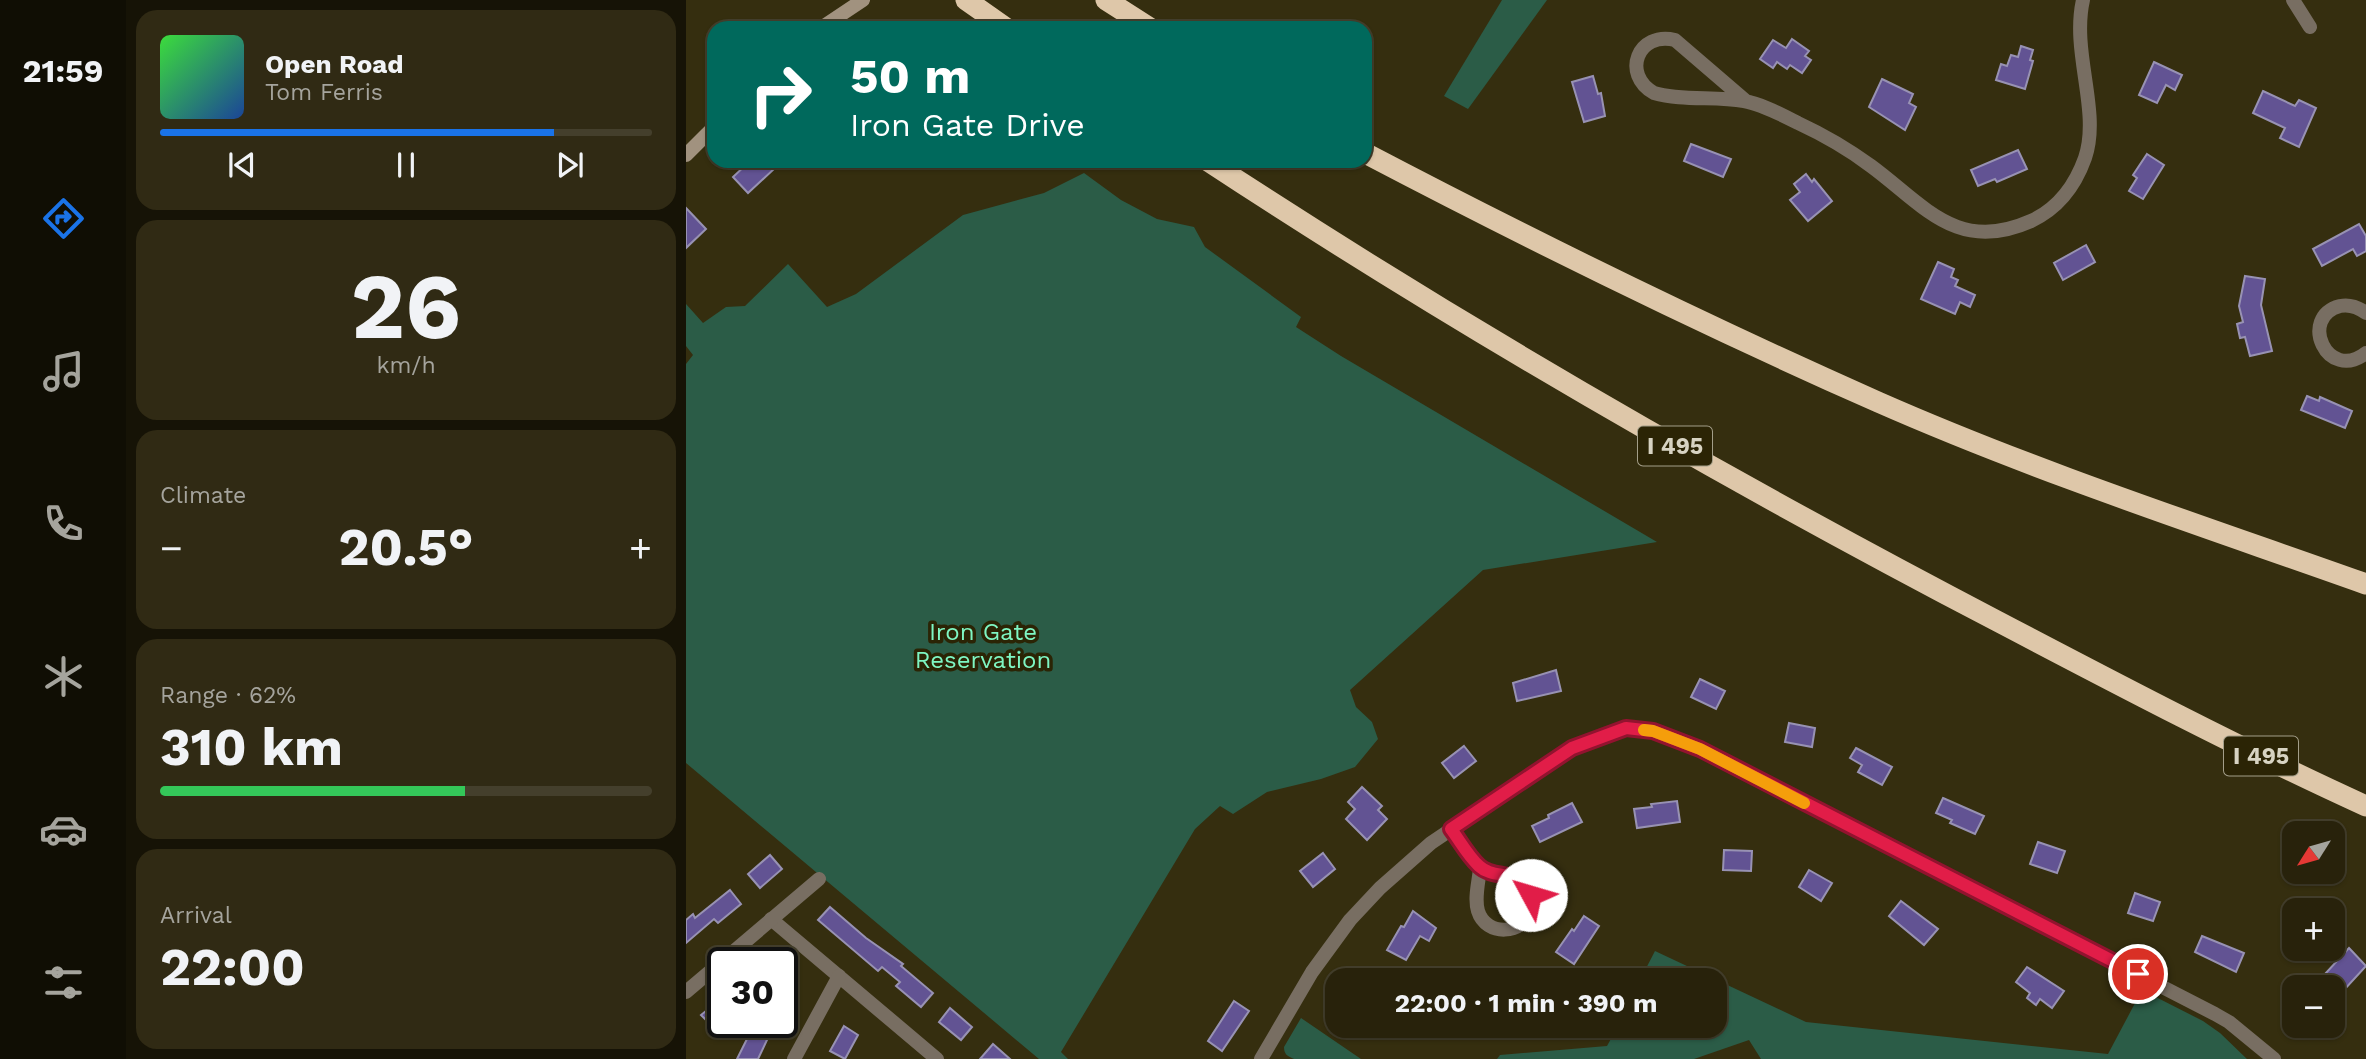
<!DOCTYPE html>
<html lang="en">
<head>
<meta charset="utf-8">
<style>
  :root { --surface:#28220b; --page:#302a14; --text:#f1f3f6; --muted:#a5a49d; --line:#443f2c; --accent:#1a73e8 }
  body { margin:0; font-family:"Work Sans",sans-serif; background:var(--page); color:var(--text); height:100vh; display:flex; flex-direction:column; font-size:26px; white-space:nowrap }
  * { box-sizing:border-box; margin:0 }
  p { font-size:23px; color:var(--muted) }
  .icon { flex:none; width:38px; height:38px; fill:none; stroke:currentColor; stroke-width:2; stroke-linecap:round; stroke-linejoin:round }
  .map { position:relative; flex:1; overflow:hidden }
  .drawer { display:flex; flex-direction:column; gap:10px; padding:10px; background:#161306; width:560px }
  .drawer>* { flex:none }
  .hud { position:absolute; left:21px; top:21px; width:665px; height:147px; border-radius:21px; box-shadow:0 2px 5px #0004,0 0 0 2px var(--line); background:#00695c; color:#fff; overflow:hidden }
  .needle { width:46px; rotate:233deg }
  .controls { position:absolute; left:1596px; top:821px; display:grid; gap:14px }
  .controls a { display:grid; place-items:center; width:63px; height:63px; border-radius:14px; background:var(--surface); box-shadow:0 2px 5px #0004,0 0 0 2px var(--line); font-size:35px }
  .speed { position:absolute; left:21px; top:947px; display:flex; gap:14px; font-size:35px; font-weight:700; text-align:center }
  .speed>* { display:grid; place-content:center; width:91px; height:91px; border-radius:50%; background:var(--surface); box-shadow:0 2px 5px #0004,0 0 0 2px var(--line); line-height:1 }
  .speed .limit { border:4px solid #111; border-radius:10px; background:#fff; color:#111 }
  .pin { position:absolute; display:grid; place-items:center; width:60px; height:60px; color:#fff; margin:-30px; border:4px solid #fff; border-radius:50%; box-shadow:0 2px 7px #0007 }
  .me { position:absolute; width:77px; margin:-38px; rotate:309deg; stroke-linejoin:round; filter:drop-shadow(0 0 5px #0008) }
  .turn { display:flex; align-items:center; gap:24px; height:147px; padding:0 28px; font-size:32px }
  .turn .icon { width:91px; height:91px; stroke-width:2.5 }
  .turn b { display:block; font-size:49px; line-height:60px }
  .big { font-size:52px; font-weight:700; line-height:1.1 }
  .drawer .card { flex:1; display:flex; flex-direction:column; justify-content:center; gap:10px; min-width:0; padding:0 24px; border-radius:21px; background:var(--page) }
  .drawer .dial { align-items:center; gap:0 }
  .dial b { font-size:91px; line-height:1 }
  .song { display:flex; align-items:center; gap:21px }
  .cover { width:84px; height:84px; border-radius:10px; background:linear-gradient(135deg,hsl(120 70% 55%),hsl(220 70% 35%)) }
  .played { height:7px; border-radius:4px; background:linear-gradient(90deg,var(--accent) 80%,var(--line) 80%) }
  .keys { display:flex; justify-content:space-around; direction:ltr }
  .heat { display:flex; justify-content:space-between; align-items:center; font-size:38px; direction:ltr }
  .charge { height:10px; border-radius:5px; background:linear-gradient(90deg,#34c759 62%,var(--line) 0) }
  .trip { position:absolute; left:639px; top:968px; width:402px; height:70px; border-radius:21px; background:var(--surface); box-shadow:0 2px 5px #0004,0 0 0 2px var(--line); font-weight:700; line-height:70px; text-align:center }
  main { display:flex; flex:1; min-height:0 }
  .tabs { display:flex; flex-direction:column; width:126px; justify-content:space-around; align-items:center; background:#100e04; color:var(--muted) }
  .tabs .icon { width:49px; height:49px }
  .tabs .active { color:var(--accent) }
  .tabs b { font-size:32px; color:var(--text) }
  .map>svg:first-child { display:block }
</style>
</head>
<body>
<main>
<nav class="tabs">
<b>21:59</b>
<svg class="icon active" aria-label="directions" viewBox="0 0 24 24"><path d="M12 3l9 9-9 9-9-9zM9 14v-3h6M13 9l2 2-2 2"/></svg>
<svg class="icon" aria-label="music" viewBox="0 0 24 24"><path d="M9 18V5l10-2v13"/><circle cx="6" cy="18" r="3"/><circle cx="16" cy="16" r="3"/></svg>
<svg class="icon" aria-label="phone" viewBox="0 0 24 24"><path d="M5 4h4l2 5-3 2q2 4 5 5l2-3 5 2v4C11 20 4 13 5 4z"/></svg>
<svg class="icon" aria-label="climate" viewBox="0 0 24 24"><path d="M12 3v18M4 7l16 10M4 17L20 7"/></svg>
<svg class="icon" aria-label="car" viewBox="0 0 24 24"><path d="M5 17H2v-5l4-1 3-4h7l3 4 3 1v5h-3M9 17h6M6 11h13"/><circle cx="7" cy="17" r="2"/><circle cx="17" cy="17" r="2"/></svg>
<svg class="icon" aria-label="filters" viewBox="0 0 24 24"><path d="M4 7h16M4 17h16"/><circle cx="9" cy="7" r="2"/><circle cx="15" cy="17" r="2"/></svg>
</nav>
<section class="drawer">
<div class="card">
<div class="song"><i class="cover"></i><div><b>Open Road</b><p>Tom Ferris</p></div></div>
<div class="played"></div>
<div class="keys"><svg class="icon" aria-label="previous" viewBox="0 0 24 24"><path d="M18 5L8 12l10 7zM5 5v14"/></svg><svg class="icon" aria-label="pause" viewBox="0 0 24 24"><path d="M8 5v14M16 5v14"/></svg><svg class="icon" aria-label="next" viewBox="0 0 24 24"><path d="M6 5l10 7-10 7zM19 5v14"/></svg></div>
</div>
<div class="card dial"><b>26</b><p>km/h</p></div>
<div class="card"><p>Climate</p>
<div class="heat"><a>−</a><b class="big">20.5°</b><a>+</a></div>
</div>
<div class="card"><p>Range · 62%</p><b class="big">310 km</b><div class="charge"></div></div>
<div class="card"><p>Arrival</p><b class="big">22:00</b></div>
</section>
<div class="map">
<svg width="1680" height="1059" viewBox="0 0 1680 1059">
  <rect width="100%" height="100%" fill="#352e0f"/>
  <!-- green -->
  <g fill="#2b5c47">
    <path d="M 816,0 L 861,0 L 782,109 L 758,96 Z"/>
    <path d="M 398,173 L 435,200 L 471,219 L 508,227 L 519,247 L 615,317 L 610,327 L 655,356 L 971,542 L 797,570 L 664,690 L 670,707 L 686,722 L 692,739 L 669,767 L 635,779 L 581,792 L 547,814 L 534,806 L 509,829 L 375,1052 L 382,1059 L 353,1059 L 0,763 L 0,364 L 7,355 L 0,346 L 0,304 L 17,323 L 40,307 L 59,306 L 102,264 L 141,307 L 170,294 L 277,215 L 358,193 Z"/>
    <path d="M 969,951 L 1120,1022 L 1422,1054 L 1456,990 L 1517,1021 L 1534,1033 L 1561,1059 L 1075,1059 L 1063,1040 L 1008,1059 L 811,1059 L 814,1055 L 921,1046 L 932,1026 L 1029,1026 L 1029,980 L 954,980 Z"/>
    <path d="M 615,1018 L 675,1059 L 608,1059 C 602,1056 598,1055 598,1047 Z"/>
  </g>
  <!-- building -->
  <g fill="#625393" stroke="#9892b3" stroke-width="2">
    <path d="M 1106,39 L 1123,51 L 1119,56 L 1125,60 L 1116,73 L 1104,65 L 1101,69 L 1091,62 L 1087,68 L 1074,59 L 1087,40 L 1100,48 Z"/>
    <path d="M 1335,46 L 1347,50 L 1344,60 L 1347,61 L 1339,89 L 1310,80 L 1315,64 L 1321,66 L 1325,55 L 1332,57 Z"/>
    <path d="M 1468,62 L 1496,75 L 1489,90 L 1480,85 L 1471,103 L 1453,95 Z"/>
    <path d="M 907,76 L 912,94 L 915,93 L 919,116 L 898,122 L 886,82 Z"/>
    <path d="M 1196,79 L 1227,94 L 1223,103 L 1230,107 L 1219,130 L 1183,107 Z"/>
    <path d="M 1577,91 L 1609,106 L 1613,100 L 1630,108 L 1613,147 L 1594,138 L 1599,128 L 1567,113 Z"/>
    <path d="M 1005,144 L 1045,159 L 1037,177 L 998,161 Z"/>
    <path d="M 1332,150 L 1341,169 L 1311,182 L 1309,179 L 1292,186 L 1285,170 Z"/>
    <path d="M 1461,154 L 1478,165 L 1457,199 L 1443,191 L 1451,178 L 1447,175 Z"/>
    <path d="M 64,161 L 82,161 L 89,168 L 62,193 L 47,177 Z"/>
    <path d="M 1120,174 L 1126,182 L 1128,179 L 1146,201 L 1122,221 L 1104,200 L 1114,192 L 1108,184 Z"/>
    <path d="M 0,208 L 20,229 L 0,248 Z"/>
    <path d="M 1673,224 L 1680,236 L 1680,251 L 1671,256 L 1667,249 L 1636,266 L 1627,249 Z"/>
    <path d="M 1400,245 L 1409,262 L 1377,280 L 1368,263 Z"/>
    <path d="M 1252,262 L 1268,269 L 1265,277 L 1272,280 L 1269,286 L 1289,295 L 1284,307 L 1274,302 L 1269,314 L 1235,299 Z"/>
    <path d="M 1559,276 L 1579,279 L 1575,305 L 1586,351 L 1564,356 L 1559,337 L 1554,338 L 1551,324 L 1557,322 L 1553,306 Z"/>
    <path d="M 1621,396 L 1633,401 L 1634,397 L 1666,411 L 1659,428 L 1615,410 Z"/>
    <path d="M 870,670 L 875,691 L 831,701 L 827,683 Z"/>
    <path d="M 1014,679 L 1039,691 L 1030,709 L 1005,697 Z"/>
    <path d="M 1103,723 L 1129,728 L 1126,747 L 1099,742 Z"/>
    <path d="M 778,746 L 790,761 L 768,778 L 756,763 Z"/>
    <path d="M 1170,748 L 1206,767 L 1196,785 L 1172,772 L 1176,765 L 1164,758 Z"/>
    <path d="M 676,787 L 696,806 L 692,810 L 701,819 L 681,840 L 660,819 L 669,809 L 662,802 Z"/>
    <path d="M 1257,798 L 1298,816 L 1289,834 L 1264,823 L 1266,820 L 1250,813 Z"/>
    <path d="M 991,801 L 994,822 L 951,828 L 948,809 L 966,807 L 965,804 Z"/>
    <path d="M 886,803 L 896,822 L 854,842 L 846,826 L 863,818 L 862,815 Z"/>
    <path d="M 1352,842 L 1379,851 L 1371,873 L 1344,864 Z"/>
    <path d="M 1038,850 L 1066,851 L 1065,871 L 1037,870 Z"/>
    <path d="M 637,853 L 649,869 L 627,887 L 614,871 Z"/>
    <path d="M 84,855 L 96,869 L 74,888 L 62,874 Z"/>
    <path d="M 1123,870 L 1146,883 L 1135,901 L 1113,887 Z"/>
    <path d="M 44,890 L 55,904 L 32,923 L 28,919 L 0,943 L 0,920 L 7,914 L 9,918 Z"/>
    <path d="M 1449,893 L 1474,902 L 1467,921 L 1442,913 Z"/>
    <path d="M 1215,901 L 1252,929 L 1238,945 L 1203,916 Z"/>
    <path d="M 144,907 L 180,938 L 217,964 L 215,966 L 247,993 L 235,1007 L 210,986 L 214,982 L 196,967 L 192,971 L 132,920 Z"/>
    <path d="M 727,911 L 750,928 L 743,941 L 734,936 L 720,960 L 701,950 L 715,926 L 718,927 Z"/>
    <path d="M 898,916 L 913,926 L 888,964 L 870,952 L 886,929 L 888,931 Z"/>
    <path d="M 1516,936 L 1558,953 L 1550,972 L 1509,952 Z"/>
    <path d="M 1663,948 L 1680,966 L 1647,1002 L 1647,987 L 1627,987 Z"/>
    <path d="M 1341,967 L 1378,991 L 1366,1008 L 1354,999 L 1350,1005 L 1341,998 L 1344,993 L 1330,982 Z"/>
    <path d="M 96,970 L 111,982 L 96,999 Z"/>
    <path d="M 37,997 L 37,1037 L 15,1015 Z"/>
    <path d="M 548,1001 L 563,1011 L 536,1051 L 522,1041 Z"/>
    <path d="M 264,1008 L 286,1027 L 275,1040 L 253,1022 Z"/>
    <path d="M 158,1026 L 172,1035 L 159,1059 L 144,1051 Z"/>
    <path d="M 65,1031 L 81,1040 L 72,1059 L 51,1059 Z"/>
    <path d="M 307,1044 L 324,1059 L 294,1059 Z"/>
  </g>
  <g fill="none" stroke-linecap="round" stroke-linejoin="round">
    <!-- street -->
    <g stroke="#786e62" stroke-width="14">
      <path d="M 1607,0 L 1624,27"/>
      <path d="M 1060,101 L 989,40 C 952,31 935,74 968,93 C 996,101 1029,96 1058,101 C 1076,104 1096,115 1112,123 C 1138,135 1162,149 1185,166 C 1238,205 1271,254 1345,221 C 1371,209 1389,186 1399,158 C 1415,111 1385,53 1397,0"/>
      <path d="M 1680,313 C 1672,307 1664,304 1654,306 C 1612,317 1641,383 1680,353"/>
      <path d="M 765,829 C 771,837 788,864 795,868 C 811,879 856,871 845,910 C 838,935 800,937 792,911 C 788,898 793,881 794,868"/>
      <path d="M 85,919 L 251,1059"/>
      <path d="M 0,992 L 133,879"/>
      <path d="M 108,1059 L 153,976"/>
      <path d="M 575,1059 L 626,972 L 664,920 L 694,888 L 745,843 L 886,748 L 916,736 L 940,728 L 967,731 L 1014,749 L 1529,1014 L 1543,1022 L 1588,1059"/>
    </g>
    <!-- secondary -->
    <g stroke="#a1927f" stroke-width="14">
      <path d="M 135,28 L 177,0"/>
      <path d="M 0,155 L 28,127"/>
    </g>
    <!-- highway -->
    <g stroke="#dec7a9" stroke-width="21">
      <path d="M 280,0 L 320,28"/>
      <path d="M 420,0 L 464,28"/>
      <path d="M 679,153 C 847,241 1018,325 1192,402 C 1351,472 1517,526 1680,584"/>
      <path d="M 522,161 C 776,328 1041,480 1311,621 C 1433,685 1555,749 1680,806"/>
    </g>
  </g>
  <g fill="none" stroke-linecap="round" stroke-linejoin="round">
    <defs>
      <path id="route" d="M 845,895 C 833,867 809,881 793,866 C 782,856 774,841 765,829 L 886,748 L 940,728 L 967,731 L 1014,749 L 1452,974"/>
    </defs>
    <!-- route casing -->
    <use href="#route" stroke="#92132f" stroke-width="18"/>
    <!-- route -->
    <use href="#route" stroke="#e11d48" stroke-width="12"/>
    <!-- slow -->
    <path stroke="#f59e0b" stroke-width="12" d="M 958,730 L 967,731 L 1014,749 L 1118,803"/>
  </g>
  <g text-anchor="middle" stroke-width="7" stroke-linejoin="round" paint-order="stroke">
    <!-- shield labels -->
    <g fill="#2b2405" stroke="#a39e89" stroke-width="2">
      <rect x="952" y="426.5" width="74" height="39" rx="5"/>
      <rect x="1538" y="736.5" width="74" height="39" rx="5"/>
    </g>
    <g font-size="23" font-weight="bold" fill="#d7d3c2">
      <text x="989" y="454">I 495</text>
      <text x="1575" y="764">I 495</text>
    </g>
    <!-- park labels -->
    <g font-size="24" fill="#7ef6c3" stroke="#2b2405">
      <text x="297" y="640">Iron Gate<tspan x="297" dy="28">Reservation</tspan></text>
    </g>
  </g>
</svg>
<div class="controls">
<a><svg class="needle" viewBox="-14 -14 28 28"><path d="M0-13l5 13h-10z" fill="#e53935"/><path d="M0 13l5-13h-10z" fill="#a5a49d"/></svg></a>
<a>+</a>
<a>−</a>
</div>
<div class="speed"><div class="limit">30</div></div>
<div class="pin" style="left:1452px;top:974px;background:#d93025"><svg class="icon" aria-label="arrive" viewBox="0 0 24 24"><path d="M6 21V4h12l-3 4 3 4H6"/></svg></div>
<svg class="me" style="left:845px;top:895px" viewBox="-20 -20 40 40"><circle r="19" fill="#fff"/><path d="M0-13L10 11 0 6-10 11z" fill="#e11d48"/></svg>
<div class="trip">22:00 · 1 min · 390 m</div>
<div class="hud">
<div class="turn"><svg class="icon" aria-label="right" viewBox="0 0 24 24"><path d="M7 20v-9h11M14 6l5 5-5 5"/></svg><div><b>50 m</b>Iron Gate Drive</div></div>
</div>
</div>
</main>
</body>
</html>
